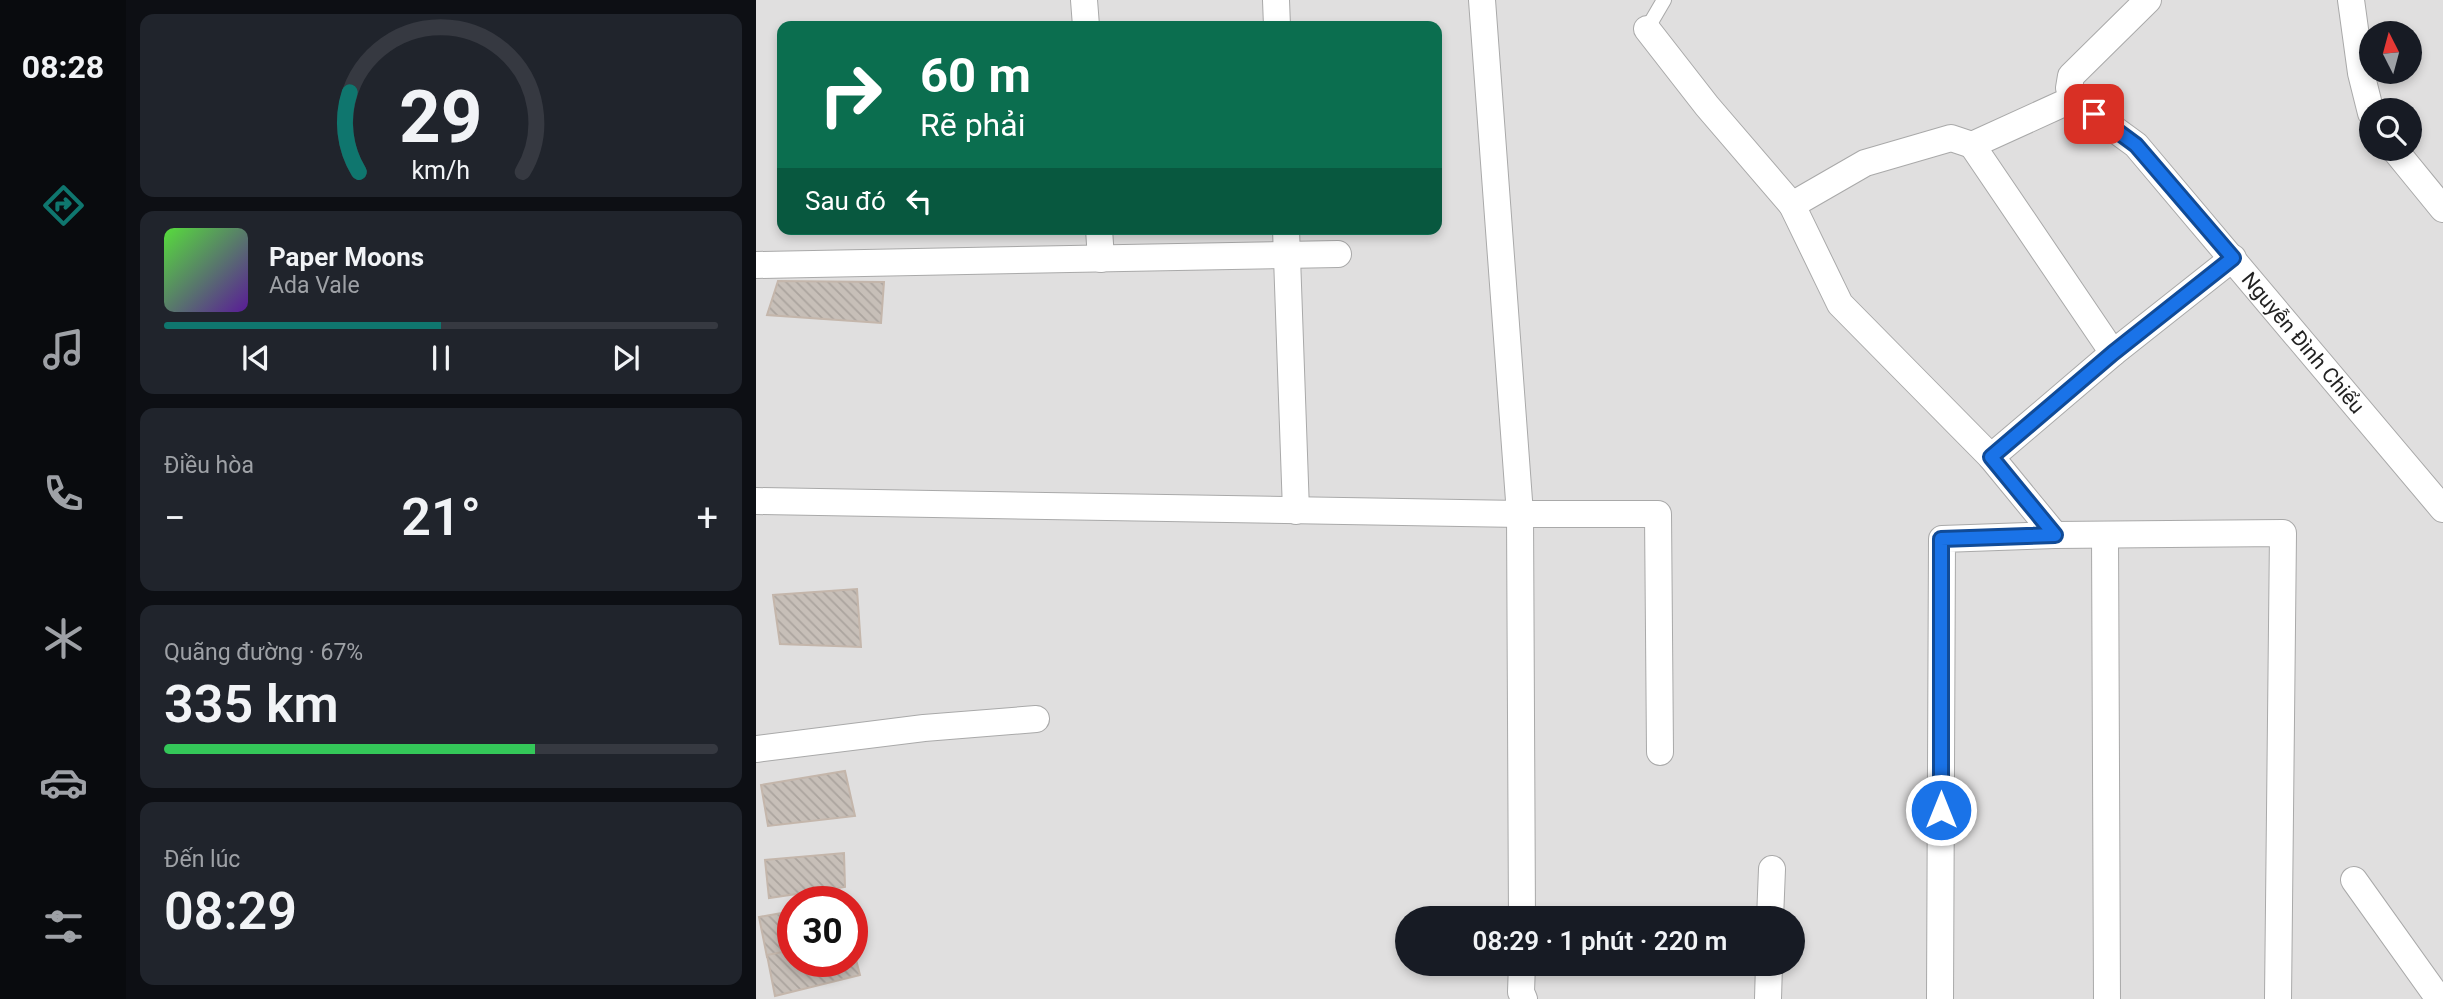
<!DOCTYPE html>
<html lang="vi">
<head>
<meta charset="utf-8">
<style>
  :root { --surface:#171b24; --page:#20242c; --text:#f1f3f6; --muted:#9ea1a6; --line:#363941; --accent:#0f766e }
  body { margin:0; font-family:Roboto,sans-serif; background:var(--page); color:var(--text); height:100vh; display:flex; flex-direction:column; font-size:26px; white-space:nowrap }
  * { box-sizing:border-box; margin:0 }
  p { font-size:23px; color:var(--muted) }
  .icon { flex:none; width:38px; height:38px; fill:none; stroke:currentColor; stroke-width:2; stroke-linecap:round; stroke-linejoin:round }
  .map { position:relative; flex:1; overflow:hidden }
  .sheet { display:flex; flex-direction:column; gap:14px; padding:14px; background:#0d0f14; width:630px }
  .sheet>* { flex:none }
  .banner { position:absolute; left:21px; top:21px; width:665px; height:214px; border-radius:14px; box-shadow:0 4px 10px #0003; background:#0b6e4f; color:#fff; overflow:hidden }
  .needle { width:46px; rotate:354deg }
  .buttons { position:absolute; left:1603px; top:21px; display:grid; gap:14px }
  .buttons a { display:grid; place-items:center; width:63px; height:63px; border-radius:50%; background:var(--surface); box-shadow:0 4px 10px #0003; font-size:35px }
  .speed { position:absolute; left:21px; top:886px; display:flex; gap:14px; font-size:35px; font-weight:700; text-align:center }
  .speed>* { display:grid; place-content:center; width:91px; height:91px; border-radius:50%; background:var(--surface); box-shadow:0 4px 10px #0003; line-height:1 }
  .speed .limit { border:10px solid #d22; background:#fff; color:#111 }
  .pin { position:absolute; display:grid; place-items:center; width:60px; height:60px; color:#fff; margin:-30px; border-radius:14px; box-shadow:0 4px 10px #0006 }
  .me { position:absolute; width:77px; margin:-38px; rotate:0deg; stroke-linejoin:round; filter:drop-shadow(0 0 5px #0008) }
  .turn { display:flex; align-items:center; gap:24px; height:147px; padding:0 28px; font-size:32px }
  .turn .icon { width:91px; height:91px; stroke-width:2.5 }
  .turn b { display:block; font-size:49px; line-height:60px }
  .then { display:flex; align-items:center; height:66px; padding:0 28px; background:#0003; gap:14px; font-size:26px }
  .big { font-size:52px; font-weight:600; line-height:1.1 }
  .sheet .widget { flex:1; display:flex; flex-direction:column; justify-content:center; gap:10px; min-width:0; padding:0 24px; border-radius:14px; background:var(--page) }
  .sheet .dial { align-items:center; gap:0 }
  .dial svg { height:182px; overflow:visible; fill:none; stroke:var(--line); stroke-width:7; stroke-linecap:round; text-anchor:middle }
  .dial text { fill:var(--text); stroke:none }
  .song { display:flex; align-items:center; gap:21px }
  .cover { width:84px; height:84px; border-radius:10px; background:linear-gradient(135deg,hsl(110 70% 55%),hsl(270 70% 35%)) }
  .played { height:7px; border-radius:4px; background:linear-gradient(90deg,var(--accent) 50%,var(--line) 50%) }
  .keys { display:flex; justify-content:space-around; direction:ltr }
  .heat { display:flex; justify-content:space-between; align-items:center; font-size:38px; direction:ltr }
  .charge { height:10px; border-radius:5px; background:linear-gradient(90deg,#34c759 67%,var(--line) 0) }
  .trip { position:absolute; left:639px; top:906px; width:410px; height:70px; border-radius:35px; background:var(--surface); box-shadow:0 4px 10px #0003; font-weight:600; line-height:70px; text-align:center }
  main { display:flex; flex:1; min-height:0 }
  .menu { display:flex; flex-direction:column; width:126px; justify-content:space-around; align-items:center; background:#090b0e; color:var(--muted) }
  .menu .icon { width:49px; height:49px }
  .menu .selected { color:var(--accent) }
  .menu b { font-size:32px; color:var(--text) }
  .map>svg:first-child { display:block }
</style>
</head>
<body>
<main>
<nav class="menu">
<b>08:28</b>
<svg class="icon selected" aria-label="directions" viewBox="0 0 24 24"><path d="M12 3l9 9-9 9-9-9zM9 14v-3h6M13 9l2 2-2 2"/></svg>
<svg class="icon" aria-label="music" viewBox="0 0 24 24"><path d="M9 18V5l10-2v13"/><circle cx="6" cy="18" r="3"/><circle cx="16" cy="16" r="3"/></svg>
<svg class="icon" aria-label="phone" viewBox="0 0 24 24"><path d="M5 4h4l2 5-3 2q2 4 5 5l2-3 5 2v4C11 20 4 13 5 4z"/></svg>
<svg class="icon" aria-label="climate" viewBox="0 0 24 24"><path d="M12 3v18M4 7l16 10M4 17L20 7"/></svg>
<svg class="icon" aria-label="car" viewBox="0 0 24 24"><path d="M5 17H2v-5l4-1 3-4h7l3 4 3 1v5h-3M9 17h6M6 11h13"/><circle cx="7" cy="17" r="2"/><circle cx="17" cy="17" r="2"/></svg>
<svg class="icon" aria-label="filters" viewBox="0 0 24 24"><path d="M4 7h16M4 17h16"/><circle cx="9" cy="7" r="2"/><circle cx="15" cy="17" r="2"/></svg>
</nav>
<section class="sheet">
<div class="widget dial"><svg viewBox="0 0 100 80">
<path d="M14 69A42 42 0 1 1 86 69"/>
<path d="M14 69A42 42 0 0 1 10 34" stroke="#0f766e"/>
<text x="50" y="56" font-size="32" font-weight="700">29</text>
<text x="50" y="72" font-size="11">km/h</text>
</svg></div>
<div class="widget">
<div class="song"><i class="cover"></i><div><b>Paper Moons</b><p>Ada Vale</p></div></div>
<div class="played"></div>
<div class="keys"><svg class="icon" aria-label="previous" viewBox="0 0 24 24"><path d="M18 5L8 12l10 7zM5 5v14"/></svg><svg class="icon" aria-label="pause" viewBox="0 0 24 24"><path d="M8 5v14M16 5v14"/></svg><svg class="icon" aria-label="next" viewBox="0 0 24 24"><path d="M6 5l10 7-10 7zM19 5v14"/></svg></div>
</div>
<div class="widget"><p>Điều hòa</p>
<div class="heat"><a>−</a><b class="big">21°</b><a>+</a></div>
</div>
<div class="widget"><p>Quãng đường · 67%</p><b class="big">335 km</b><div class="charge"></div></div>
<div class="widget"><p>Đến lúc</p><b class="big">08:29</b></div>
</section>
<div class="map">
<svg width="1687" height="999" viewBox="0 0 1687 999">
  <defs>
    <pattern id="building-back-hatch" width="6" height="6" patternUnits="userSpaceOnUse" patternTransform="scale(1.75)"><rect width="6" height="6" fill="#c7bfb8"/><path d="M-1 5l2 2M0 0l6 6M5-1l2 2" fill="none" stroke="#aba49e"/></pattern>
  </defs>
  <rect width="100%" height="100%" fill="#f2efe9"/>
  <!-- residential -->
  <path fill="#e0dfdf" fill-rule="evenodd" d="M 0,0 L 1687,0 L 1687,999 L 0,999 ZM 26,26 L 681,26 L 681,229 L 26,229 ZM 1615,33 L 1654,33 L 1654,72 L 1615,72 ZM 1615,110 L 1654,110 L 1654,149 L 1615,149 ZM 37,901 L 96,901 L 96,961 L 37,961 ZM 651,919 L 1036,919 L 1036,964 L 651,964 Z"/>
  <!-- building -->
  <g fill="url(#building-back-hatch)" stroke="#c4b6ab" stroke-width="2">
    <path d="M 22,281 L 128,282 L 125,323 L 11,315 Z"/>
    <path d="M 101,589 L 105,647 L 24,644 L 17,595 Z"/>
    <path d="M 89,771 L 99,816 L 12,826 L 5,785 Z"/>
    <path d="M 88,853 L 89,887 L 13,898 L 9,860 Z"/>
    <path d="M 37,911 L 37,951 L 11,957 L 3,917 Z"/>
    <path d="M 96,944 L 104,975 L 19,996 L 11,955 L 37,950 L 37,961 L 96,961 Z"/>
  </g>
  <g fill="none" stroke-linecap="round" stroke-linejoin="round">
    <defs>
      <path id="service" d="M 891,29 L 908,0"/>
      <g id="minor">
        <path d="M 328,0 L 330,26"/>
        <path d="M 520,0 L 521,26"/>
        <path d="M 726,0 L 764,514 L 766,919"/>
        <path id="s1" d="M 1392,0 L 1315,76 L 1313,88 L 1317,99 L 1380,145 L 1687,509"/>
        <path d="M 1595,0 L 1605,73 L 1615,113"/>
        <path d="M 891,29 L 951,106 L 1036,205 L 1109,163 L 1195,138 L 1216,145 L 1317,99"/>
        <path d="M 1216,145 L 1357,353"/>
        <path d="M 1638,149 L 1687,209"/>
        <path d="M 1036,205 L 1084,304 L 1235,457 L 1357,353 L 1477,258"/>
        <path d="M 343,229 L 345,259"/>
        <path d="M 530,229 L 540,511"/>
        <path d="M 0,265 L 582,254"/>
        <path d="M 1235,457 L 1299,535 L 1527,533 L 1522,999"/>
        <path d="M 0,501 L 764,514 L 902,514 L 904,752"/>
        <path d="M 1349,535 L 1351,999"/>
        <path d="M 0,749 L 168,728 L 280,719"/>
        <path d="M 1598,880 L 1683,999"/>
        <path d="M 1014,919 L 1016,869"/>
        <path d="M 766,964 L 765,992 L 768,999"/>
        <path d="M 1012,999 L 1013,964"/>
        <path d="M 1184,999 L 1186,539 L 1299,535"/>
      </g>
    </defs>
    <!-- service casing -->
    <use href="#service" stroke="#a9a9a9" stroke-width="16"/>
    <!-- minor casing -->
    <use href="#minor" stroke="#a9a9a9" stroke-width="28"/>
    <!-- service -->
    <use href="#service" stroke="#fff" stroke-width="14"/>
    <!-- minor -->
    <use href="#minor" stroke="#fff" stroke-width="26"/>
  </g>
  <g fill="none" stroke-linecap="round" stroke-linejoin="round">
    <defs>
      <path id="route" d="M 1185,810 L 1185,539 L 1299,535 L 1235,457 L 1357,353 L 1477,258 L 1380,145 L 1338,114"/>
    </defs>
    <!-- route casing -->
    <use href="#route" stroke="#114b97" stroke-width="18"/>
    <!-- route -->
    <use href="#route" stroke="#1a73e8" stroke-width="12"/>
  </g>
  <g text-anchor="middle" stroke-width="7" stroke-linejoin="round" paint-order="stroke">
    <!-- street labels -->
    <g font-size="21" fill="#222" stroke="#fff">
      <text dy="7" stroke="none"><textPath href="#s1" startOffset="469">Nguyễn Đình Chiểu</textPath></text>
    </g>
  </g>
</svg>
<div class="buttons">
<a><svg class="needle" viewBox="-14 -14 28 28"><path d="M0-13l5 13h-10z" fill="#e53935"/><path d="M0 13l5-13h-10z" fill="#9ea1a6"/></svg></a>
<a><svg class="icon" aria-label="search" viewBox="0 0 24 24"><circle cx="10" cy="10" r="6"/><path d="M15 15l6 6"/></svg></a>
</div>
<div class="speed"><div class="limit">30</div></div>
<div class="pin" style="left:1338px;top:114px;background:#d93025"><svg class="icon" aria-label="arrive" viewBox="0 0 24 24"><path d="M6 21V4h12l-3 4 3 4H6"/></svg></div>
<svg class="me" style="left:1185px;top:810px" viewBox="-20 -20 40 40"><circle r="17" fill="#1a73e8" stroke="#fff" stroke-width="3"/><path d="M0-11L8 9 0 5-8 9z" fill="#fff"/></svg>
<div class="trip">08:29 · 1 phút · 220 m</div>
<div class="banner">
<div class="turn"><svg class="icon" aria-label="right" viewBox="0 0 24 24"><path d="M7 20v-9h11M14 6l5 5-5 5"/></svg><div><b>60 m</b>Rẽ phải</div></div>
<div class="then">Sau đó<svg class="icon" aria-label="left" viewBox="0 0 24 24"><path d="M17 20v-9H6M10 6l-5 5 5 5"/></svg></div>
</div>
</div>
</main>
</body>
</html>
